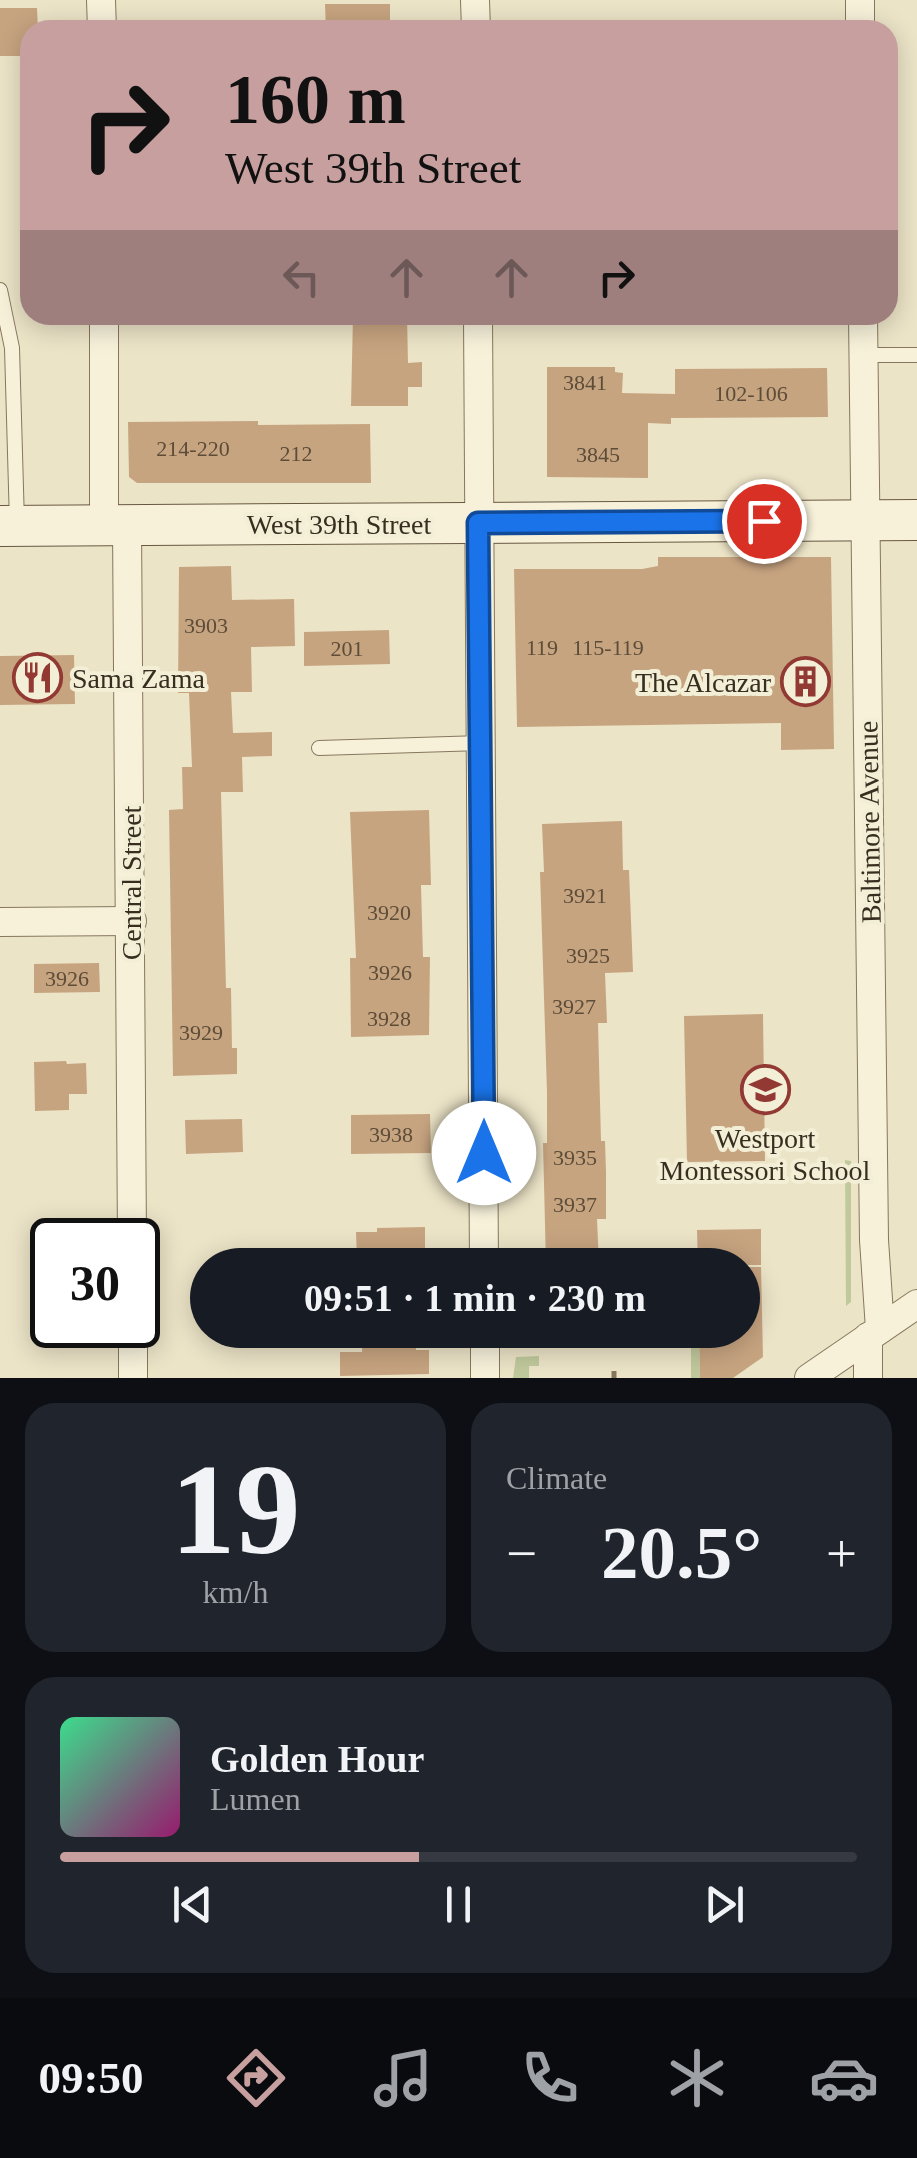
<!DOCTYPE html>
<html lang="en">
<head>
<meta charset="utf-8">
<style>
  :root { --surface:#171b24; --page:#20242c; --text:#f1f3f6; --muted:#9ea1a6; --line:#363941; --accent:#c69f9e }
  body { margin:0; font-family:"Times New Roman",serif; background:var(--page); color:var(--text); height:100vh; display:flex; flex-direction:column; font-size:38px; white-space:nowrap }
  * { box-sizing:border-box; margin:0 }
  p { font-size:32px; color:var(--muted) }
  .icon { flex:none; width:55px; height:55px; fill:none; stroke:currentColor; stroke-width:2; stroke-linecap:round; stroke-linejoin:round }
  .map { position:relative; height:1378px; overflow:hidden }
  .drawer { display:flex; flex-direction:column; gap:25px; padding:25px; background:#0d0f14; flex:1 }
  .drawer>* { flex:none }
  .top-card { position:absolute; left:20px; top:20px; width:878px; height:305px; border-radius:30px; box-shadow:0 5px 25px #0003; background:#c69f9e; color:#111; overflow:hidden }
  .speed { position:absolute; left:30px; top:1218px; display:flex; gap:20px; font-size:50px; font-weight:700; text-align:center }
  .speed>* { display:grid; place-content:center; width:130px; height:130px; border-radius:50%; background:var(--surface); box-shadow:0 5px 25px #0003; line-height:1 }
  .speed .limit { border:5px solid #111; border-radius:15px; background:#fff; color:#111 }
  .pin { position:absolute; display:grid; place-items:center; width:85px; height:85px; color:#fff; margin:-42px; border:5px solid #fff; border-radius:50%; box-shadow:0 2px 10px #0007 }
  .me { position:absolute; width:110px; margin:-55px; rotate:0deg; stroke-linejoin:round; filter:drop-shadow(0 0 8px #0008) }
  .turn { display:flex; align-items:center; gap:35px; height:210px; padding:0 40px; font-size:45px }
  .turn .icon { width:130px; height:130px; stroke-width:2.5 }
  .turn b { display:block; font-size:70px; line-height:85px }
  .lanes { display:flex; align-items:center; height:95px; padding:0 40px; background:#0003; justify-content:center; gap:50px; direction:ltr }
  .lanes .off { opacity:.35 }
  .big { font-size:75px; font-weight:700; line-height:1.1 }
  .drawer .card { flex:1; display:flex; flex-direction:column; justify-content:center; gap:15px; min-width:0; padding:0 35px; border-radius:30px; background:var(--page) }
  .drawer .dial { align-items:center; gap:0 }
  .dial b { font-size:130px; line-height:1 }
  .song { display:flex; align-items:center; gap:30px }
  .cover { width:120px; height:120px; border-radius:15px; background:linear-gradient(135deg,hsl(150 70% 55%),hsl(320 70% 35%)) }
  .played { height:10px; border-radius:5px; background:linear-gradient(90deg,var(--accent) 45%,var(--line) 45%) }
  .keys { display:flex; justify-content:space-around; direction:ltr }
  .heat { display:flex; justify-content:space-between; align-items:center; font-size:55px; direction:ltr }
  .drawer .tiles { flex:1; display:grid; gap:25px; grid-template-columns:1fr 1fr }
  .card:last-child { grid-column:span 2 }
  .trip { position:absolute; left:190px; top:1248px; width:570px; height:100px; border-radius:50px; background:var(--surface); box-shadow:0 5px 25px #0003; font-weight:700; line-height:100px; text-align:center }
  .menu { display:flex; height:160px; justify-content:space-around; align-items:center; background:#090b0e; color:var(--muted) }
  .menu .icon { width:70px; height:70px }
  .menu .active { color:var(--accent) }
  .menu b { font-size:45px; color:var(--text) }
  .map>svg:first-child { display:block }
</style>
</head>
<body>
<div class="map">
<svg width="917" height="1378" viewBox="0 0 917 1378">
  <rect width="100%" height="100%" fill="#ece4c7"/>
  <!-- green -->
  <g fill="#c0c99c">
    <path d="M 845,1160 L 851,1161 L 851,1302 L 846,1306 Z"/>
    <path d="M 516,1330 L 617,1330 L 617,1344 L 517,1345 L 513,1338 Z"/>
    <path d="M 691,1330 L 699,1330 L 700,1378 L 691,1378 Z"/>
    <path d="M 539,1356 L 539,1366 L 529,1366 L 529,1378 L 513,1378 L 516,1357 Z"/>
  </g>
  <!-- building -->
  <g fill="#c7a480">
    <path d="M 325,4 L 390,4 L 390,30 L 326,30 Z"/>
    <path d="M 0,8 L 37,8 L 38,30 L 30,30 L 30,56 L 0,56 Z"/>
    <path d="M 353,315 L 407,315 L 408,363 L 422,362 L 422,387 L 408,387 L 408,406 L 351,406 Z"/>
    <path d="M 547,367 L 615,367 L 615,372 L 623,373 L 622,393 L 675,394 L 675,369 L 827,368 L 828,417 L 671,418 L 671,424 L 648,423 L 648,478 L 547,477 Z"/>
    <path d="M 258,421 L 258,425 L 370,424 L 371,483 L 137,483 L 129,477 L 128,422 Z"/>
    <path d="M 658,557 L 831,557 L 834,749 L 781,750 L 781,723 L 517,727 L 514,569 L 642,569 L 658,566 Z"/>
    <path d="M 231,566 L 232,600 L 294,599 L 295,646 L 251,647 L 252,692 L 231,692 L 233,733 L 272,732 L 272,756 L 242,757 L 243,792 L 221,792 L 226,988 L 231,988 L 232,1048 L 237,1048 L 237,1074 L 173,1076 L 169,810 L 183,809 L 182,767 L 192,767 L 189,693 L 178,693 L 179,567 Z"/>
    <path d="M 389,630 L 390,664 L 304,666 L 304,632 Z"/>
    <path d="M 74,655 L 75,704 L 0,705 L 0,656 Z"/>
    <path d="M 429,810 L 431,885 L 421,885 L 423,957 L 430,957 L 429,1035 L 351,1037 L 350,958 L 356,958 L 350,812 Z"/>
    <path d="M 622,821 L 623,870 L 629,870 L 633,972 L 605,973 L 607,1023 L 598,1023 L 601,1141 L 605,1141 L 606,1172 L 606,1219 L 597,1219 L 599,1265 L 546,1265 L 543,1143 L 547,1143 L 547,1092 L 540,872 L 544,872 L 542,824 Z"/>
    <path d="M 99,963 L 100,992 L 34,993 L 34,964 Z"/>
    <path d="M 763,1014 L 765,1161 L 687,1162 L 684,1016 Z"/>
    <path d="M 66,1061 L 67,1064 L 86,1063 L 87,1094 L 69,1094 L 69,1110 L 35,1111 L 34,1062 Z"/>
    <path d="M 430,1114 L 431,1153 L 351,1154 L 351,1115 Z"/>
    <path d="M 242,1119 L 243,1152 L 186,1154 L 185,1120 Z"/>
    <path d="M 425,1227 L 425,1265 L 367,1265 L 367,1261 L 357,1261 L 356,1232 L 377,1232 L 377,1228 Z"/>
    <path d="M 761,1229 L 761,1265 L 698,1265 L 697,1230 Z"/>
    <path d="M 742,1267 L 761,1267 L 763,1357 L 733,1378 L 700,1378 L 699,1330 L 742,1330 Z"/>
    <path d="M 363,1330 L 416,1330 L 416,1350 L 429,1350 L 429,1374 L 340,1376 L 340,1352 L 362,1352 Z"/>
  </g>
  <g fill="none" stroke-linecap="round" stroke-linejoin="round">
    <defs>
      <g id="service">
        <path d="M 0,290 L 12,348 L 17,523"/>
        <path d="M 864,355 L 917,355"/>
        <path d="M 319,748 L 482,743"/>
      </g>
      <g id="minor">
        <path d="M 101,0 L 102,30"/>
        <path d="M 475,0 L 476,30"/>
        <path d="M 860,0 L 860,30"/>
        <path d="M 478,315 L 484,1265"/>
        <path d="M 863,315 L 874,1240 L 880,1329"/>
        <path d="M 127,525 L 132,1240"/>
        <path d="M 104,526 L 104,315"/>
        <path d="M 0,922 L 132,921"/>
        <path d="M 133,1325 L 133,1378"/>
        <path d="M 485,1330 L 485,1378"/>
        <path d="M 809,1378 L 917,1304"/>
        <path d="M 868,1378 L 868,1337"/>
      </g>
      <path id="secondary" d="M 0,526 L 917,520"/>
    </defs>
    <!-- service casing -->
    <use href="#service" stroke="#86775e" stroke-width="16"/>
    <!-- minor casing -->
    <use href="#minor" stroke="#86775e" stroke-width="30"/>
    <!-- secondary casing -->
    <use href="#secondary" stroke="#685841" stroke-width="42"/>
    <!-- path -->
    <path stroke="#86775e" stroke-width="5" stroke-dasharray="8 5" stroke-linecap="butt" d="M 614,1371 L 614,1378"/>
    <!-- service -->
    <use href="#service" stroke="#f7f1da" stroke-width="14"/>
    <!-- minor -->
    <use href="#minor" stroke="#f7f1da" stroke-width="28"/>
    <!-- secondary -->
    <use href="#secondary" stroke="#f7f1da" stroke-width="40"/>
  </g>
  <g fill="none" stroke-linecap="round" stroke-linejoin="round">
    <defs>
      <path id="route" d="M 484,1153 L 478,523 L 764,521"/>
    </defs>
    <!-- route casing -->
    <use href="#route" stroke="#114b97" stroke-width="25"/>
    <!-- route -->
    <use href="#route" stroke="#1a73e8" stroke-width="18"/>
  </g>
  <!-- icons -->
  <defs>
    <symbol id="restaurant-ring" viewBox="-11 -11 22 22"><circle r="9.5" fill="#f3eed6" stroke="#913932" stroke-width="1.5"/><path d="M-5-6h1v4h1v-4h1v4h1v-4h1v5L-1.5 .5V6h-2V.5L-5-1ZM5-6V6H3V1.5H1.5Q1.5-4 5-6Z" fill="#913932"/></symbol>
    <symbol id="building-ring" viewBox="-11 -11 22 22"><circle r="9.5" fill="#f3eed6" stroke="#913932" stroke-width="1.5"/><path d="M-4-6H4V6H1V3H-1V6H-4ZM-2.5-4.3h1.7v1.8h-1.7ZM.8-4.3h1.7v1.8H.8ZM-2.5-1h1.7V.8h-1.7ZM.8-1h1.7V.8H.8Z" fill="#913932"/></symbol>
    <symbol id="school-ring" viewBox="-11 -11 22 22"><circle r="9.5" fill="#f3eed6" stroke="#913932" stroke-width="1.5"/><path d="M0-5L7-2L0 1L-7-2ZM-4 1L0 2.5L4 1V4Q0 6-4 4Z" fill="#913932"/></symbol>
  </defs>
  <g fill-rule="evenodd">
    <use href="#restaurant-ring" x="10" y="650" width="55" height="55"/>
    <use href="#building-ring" x="778" y="654" width="55" height="55"/>
    <use href="#school-ring" x="738" y="1062" width="55" height="55"/>
  </g>
  <g text-anchor="middle" stroke-width="8" stroke-linejoin="round" paint-order="stroke">
    <!-- number labels -->
    <g font-size="22" fill="#5c4c38">
      <text x="585" y="390">3841</text>
      <text x="751" y="401">102-106</text>
      <text x="193" y="456">214-220</text>
      <text x="296" y="461">212</text>
      <text x="598" y="462">3845</text>
      <text x="206" y="633">3903</text>
      <text x="542" y="655">119</text>
      <text x="608" y="655">115-119</text>
      <text x="347" y="656">201</text>
      <text x="585" y="903">3921</text>
      <text x="389" y="920">3920</text>
      <text x="588" y="963">3925</text>
      <text x="390" y="980">3926</text>
      <text x="67" y="986">3926</text>
      <text x="574" y="1014">3927</text>
      <text x="389" y="1026">3928</text>
      <text x="201" y="1040">3929</text>
      <text x="391" y="1142">3938</text>
      <text x="575" y="1165">3935</text>
      <text x="575" y="1212">3937</text>
    </g>
    <!-- street labels -->
    <g font-size="28" fill="#382e20" stroke="#f3eed6">
      <text x="339" y="534">West 39th Street</text>
      <text transform="translate(869 822) rotate(-91)" y="10">Baltimore Avenue</text>
      <text transform="translate(131 883) rotate(-90)" y="10">Central Street</text>
    </g>
    <!-- poi labels -->
    <g font-size="28" fill="#382e20" stroke="#f3eed6" text-anchor="start">
      <text x="72" y="688">Sama Zama</text>
      <text x="771" y="692" text-anchor="end">The Alcazar</text>
      <text x="765" y="1148" text-anchor="middle">Westport<tspan x="765" dy="32">Montessori School</tspan></text>
    </g>
  </g>
</svg>
<div class="speed"><div class="limit">30</div></div>
<div class="pin" style="left:764px;top:521px;background:#d93025"><svg class="icon" aria-label="arrive" viewBox="0 0 24 24"><path d="M6 21V4h12l-3 4 3 4H6"/></svg></div>
<svg class="me" style="left:484px;top:1153px" viewBox="-20 -20 40 40"><circle r="19" fill="#fff"/><path d="M0-13L10 11 0 6-10 11z" fill="#1a73e8"/></svg>
<div class="trip">09:51 · 1 min · 230 m</div>
<div class="top-card">
<div class="turn"><svg class="icon" aria-label="right" viewBox="0 0 24 24"><path d="M7 20v-9h11M14 6l5 5-5 5"/></svg><div><b>160 m</b>West 39th Street</div></div>
<div class="lanes"><svg class="icon off" aria-label="left" viewBox="0 0 24 24"><path d="M17 20v-9H6M10 6l-5 5 5 5"/></svg><svg class="icon off" aria-label="ahead" viewBox="0 0 24 24"><path d="M12 20V5M6 11l6-6 6 6"/></svg><svg class="icon off" aria-label="ahead" viewBox="0 0 24 24"><path d="M12 20V5M6 11l6-6 6 6"/></svg><svg class="icon" aria-label="right" viewBox="0 0 24 24"><path d="M7 20v-9h11M14 6l5 5-5 5"/></svg></div>
</div>
</div>
<section class="drawer">
<div class="tiles">
<div class="card dial"><b>19</b><p>km/h</p></div>
<div class="card"><p>Climate</p>
<div class="heat"><a>−</a><b class="big">20.5°</b><a>+</a></div>
</div>
<div class="card">
<div class="song"><i class="cover"></i><div><b>Golden Hour</b><p>Lumen</p></div></div>
<div class="played"></div>
<div class="keys"><svg class="icon" aria-label="previous" viewBox="0 0 24 24"><path d="M18 5L8 12l10 7zM5 5v14"/></svg><svg class="icon" aria-label="pause" viewBox="0 0 24 24"><path d="M8 5v14M16 5v14"/></svg><svg class="icon" aria-label="next" viewBox="0 0 24 24"><path d="M6 5l10 7-10 7zM19 5v14"/></svg></div>
</div>
</div>
</section>
<nav class="menu">
<b>09:50</b>
<svg class="icon active" aria-label="directions" viewBox="0 0 24 24"><path d="M12 3l9 9-9 9-9-9zM9 14v-3h6M13 9l2 2-2 2"/></svg>
<svg class="icon" aria-label="music" viewBox="0 0 24 24"><path d="M9 18V5l10-2v13"/><circle cx="6" cy="18" r="3"/><circle cx="16" cy="16" r="3"/></svg>
<svg class="icon" aria-label="phone" viewBox="0 0 24 24"><path d="M5 4h4l2 5-3 2q2 4 5 5l2-3 5 2v4C11 20 4 13 5 4z"/></svg>
<svg class="icon" aria-label="climate" viewBox="0 0 24 24"><path d="M12 3v18M4 7l16 10M4 17L20 7"/></svg>
<svg class="icon" aria-label="car" viewBox="0 0 24 24"><path d="M5 17H2v-5l4-1 3-4h7l3 4 3 1v5h-3M9 17h6M6 11h13"/><circle cx="7" cy="17" r="2"/><circle cx="17" cy="17" r="2"/></svg>
</nav>
</body>
</html>
